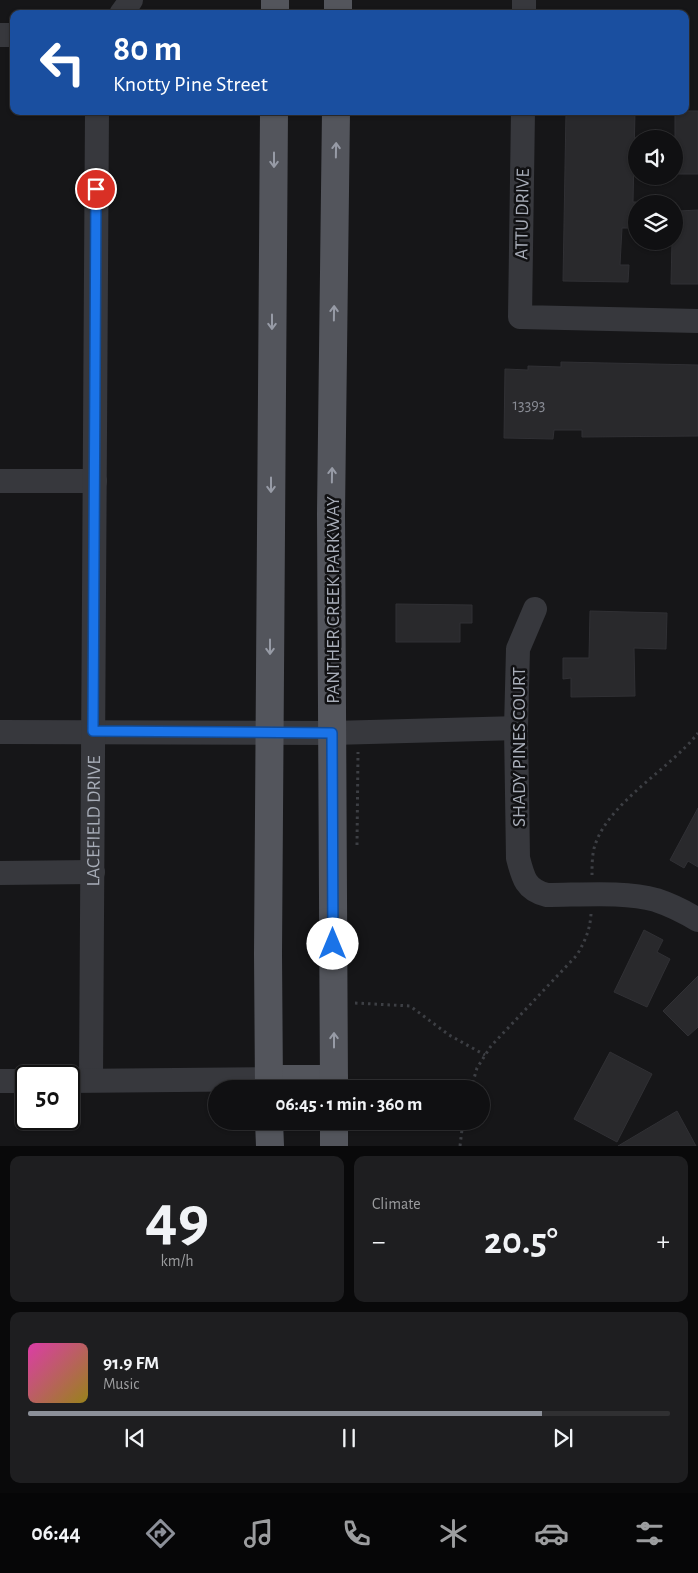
<!DOCTYPE html>
<html lang="en">
<head>
<meta charset="utf-8">
<style>
  :root { --surface:#101012; --page:#1e1e20; --text:#f1f3f6; --muted:#9c9d9f; --line:#303032; --accent:#8c9099 }
  body { margin:0; font-family:"Alegreya Sans",sans-serif; background:var(--page); color:var(--text); height:100vh; display:flex; flex-direction:column; font-size:19px; white-space:nowrap }
  * { box-sizing:border-box; margin:0 }
  p { font-size:16px; color:var(--muted) }
  .icon { flex:none; width:28px; height:28px; fill:none; stroke:currentColor; stroke-width:2; stroke-linecap:round; stroke-linejoin:round }
  .map { position:relative; height:1146px; overflow:hidden }
  .details { display:flex; flex-direction:column; gap:10px; padding:10px; background:#09090a; flex:1 }
  .details>* { flex:none }
  .hud { position:absolute; left:10px; top:10px; width:679px; height:105px; border-radius:10px; box-shadow:0 1px 4px #0004,0 0 0 1px var(--line); background:#1a4fa0; color:#fff; overflow:hidden }
  .fabs { position:absolute; left:628px; top:130px; display:grid; gap:10px }
  .fabs a { display:grid; place-items:center; width:55px; height:55px; border-radius:50%; background:var(--surface); box-shadow:0 1px 4px #0004,0 0 0 1px var(--line); font-size:25px }
  .speed { position:absolute; left:15px; top:1065px; display:flex; gap:10px; font-size:25px; font-weight:700; text-align:center }
  .speed>* { display:grid; place-content:center; width:65px; height:65px; border-radius:50%; background:var(--surface); box-shadow:0 1px 4px #0004,0 0 0 1px var(--line); line-height:1 }
  .speed .limit { border:2px solid #111; border-radius:8px; background:#fff; color:#111 }
  .pin { position:absolute; display:grid; place-items:center; width:42px; height:42px; color:#fff; margin:-21px; border:2px solid #fff; border-radius:50%; box-shadow:0 1px 5px #0007 }
  .me { position:absolute; width:55px; margin:-28px; rotate:0deg; stroke-linejoin:round; filter:drop-shadow(0 0 4px #0008) }
  .turn { display:flex; align-items:center; gap:18px; height:105px; padding:0 20px; font-size:22px }
  .turn .icon { width:65px; height:65px; stroke-width:2.5 }
  .turn b { display:block; font-size:35px; line-height:42px }
  .big { font-size:38px; font-weight:600; line-height:1.1 }
  .details .tile { flex:1; display:flex; flex-direction:column; justify-content:center; gap:8px; min-width:0; padding:0 18px; border-radius:10px; background:var(--page) }
  .details .dial { align-items:center; gap:0 }
  .dial b { font-size:65px; line-height:1 }
  .song { display:flex; align-items:center; gap:15px }
  .cover { width:60px; height:60px; border-radius:8px; background:linear-gradient(135deg,hsl(320 70% 55%),hsl(50 70% 35%)) }
  .played { height:5px; border-radius:2px; background:linear-gradient(90deg,var(--accent) 80%,var(--line) 80%) }
  .keys { display:flex; justify-content:space-around; direction:ltr }
  .heat { display:flex; justify-content:space-between; align-items:center; font-size:28px; direction:ltr }
  .details .tiles { flex:1; display:grid; gap:10px; grid-template-columns:1fr 1fr }
  .tile:last-child { grid-column:span 2 }
  .trip { position:absolute; left:208px; top:1080px; width:282px; height:50px; border-radius:25px; background:var(--surface); box-shadow:0 1px 4px #0004,0 0 0 1px var(--line); font-weight:600; line-height:50px; text-align:center }
  .tab-bar { display:flex; height:80px; justify-content:space-around; align-items:center; background:#060607; color:var(--muted) }
  .tab-bar .icon { width:35px; height:35px }
  .tab-bar .on { color:var(--accent) }
  .tab-bar b { font-size:22px; color:var(--text) }
  .map>svg:first-child { display:block }
</style>
</head>
<body>
<div class="map">
<svg width="698" height="1146" viewBox="0 0 698 1146">
  <rect width="100%" height="100%" fill="#161618"/>
  <!-- building -->
  <g fill="#29292c" stroke="#303034">
    <path d="M 566,111 L 635,111 L 633,202 L 636,202 L 636,228 L 622,228 L 620,265 L 629,265 L 628,282 L 563,281 Z"/>
    <rect x="675" y="111" width="23" height="63"/>
    <path d="M 698,210 L 698,284 L 671,284 L 672,241 L 674,241 L 674,235 L 680,235 L 679,211 Z"/>
    <path d="M 561,362 L 698,365 L 698,436 L 582,437 L 582,430 L 554,430 L 553,439 L 504,438 L 505,369 L 528,370 L 528,366 L 561,367 Z"/>
    <path d="M 396,604 L 472,605 L 472,623 L 460,623 L 460,642 L 396,642 Z"/>
    <path d="M 590,611 L 667,613 L 666,649 L 634,648 L 635,696 L 571,697 L 571,678 L 563,679 L 563,658 L 589,658 Z"/>
    <path d="M 698,808 L 698,867 L 688,861 L 684,868 L 670,860 Z"/>
    <path d="M 644,930 L 663,940 L 657,952 L 670,959 L 647,1007 L 614,992 Z"/>
    <path d="M 698,976 L 698,1027 L 688,1036 L 663,1011 Z"/>
    <path d="M 610,1052 L 652,1074 L 617,1142 L 574,1119 Z"/>
    <path d="M 677,1111 L 696,1146 L 618,1146 Z"/>
  </g>
  <g fill="none" stroke-linecap="round" stroke-linejoin="round">
    <!-- path -->
    <g stroke="#3d3f44" stroke-width="3" stroke-dasharray="2.5 4" stroke-linecap="butt">
      <path d="M 357,845 L 358,752"/>
      <path d="M 592,875 C 592,866 592,854 595,845 C 609,802 670,769 698,733"/>
      <path d="M 355,1003 L 410,1006 L 449,1035 L 485,1055"/>
      <path d="M 471,1089 L 477,1068 L 491,1046 L 577,955 C 585,941 590,930 591,914"/>
      <path d="M 460,1146 L 463,1121"/>
    </g>
    <!-- minor -->
    <g stroke="#37383d" stroke-width="24">
      <path d="M 121,14 L 131,0"/>
      <path d="M 524,14 L 524,0"/>
      <path d="M 0,35 L 14,35"/>
      <path d="M 523,111 L 520,317 L 698,321"/>
      <path d="M 0,481 L 95,481"/>
      <path d="M 535,609 L 518,649 L 516,728 L 518,858 C 523,878 526,890 547,895 C 580,895 625,891 656,900 C 671,905 685,912 698,920"/>
      <path d="M 0,732 L 332,733 L 516,728"/>
      <path d="M 0,873 L 93,872"/>
      <path id="s1" d="M 91,1080 L 97,111"/>
      <path d="M 0,1081 L 26,1081"/>
      <path d="M 69,1081 L 269,1079"/>
    </g>
    <!-- major -->
    <g stroke="#53555c" stroke-width="28">
      <path d="M 275,14 L 275,0"/>
      <path d="M 338,14 L 338,0"/>
      <path d="M 269,1079 L 334,1079"/>
      <path d="M 269,1089 L 268,954 L 274,111"/>
      <path d="M 334,1089 L 331,514 L 336,111"/>
      <path d="M 269,1121 L 270,1146"/>
      <path d="M 334,1121 L 334,1146"/>
    </g>
  </g>
  <!-- one-way arrows -->
  <defs><path id="oneway-shaft" d="M-6 0H5M1.5-3L5.5 0L1.5 3" fill="none" stroke-width="1.6" stroke-linecap="round" stroke-linejoin="round" transform="scale(1.25)"/></defs>
  <g stroke="#979ba6">
    <use href="#oneway-shaft" transform="translate(336 150) rotate(-89)"/>
    <use href="#oneway-shaft" transform="translate(274 160) rotate(90)"/>
    <use href="#oneway-shaft" transform="translate(334 313) rotate(-89)"/>
    <use href="#oneway-shaft" transform="translate(272 322) rotate(90)"/>
    <use href="#oneway-shaft" transform="translate(332 475) rotate(-89)"/>
    <use href="#oneway-shaft" transform="translate(271 485) rotate(90)"/>
    <use href="#oneway-shaft" transform="translate(270 647) rotate(90)"/>
    <use href="#oneway-shaft" transform="translate(334 1040) rotate(-90)"/>
  </g>
  <g fill="none" stroke-linecap="round" stroke-linejoin="round">
    <defs>
      <path id="route" d="M 96,189 L 93,731 L 332,733 L 333,944"/>
    </defs>
    <!-- route casing -->
    <use href="#route" stroke="#114b97" stroke-width="12"/>
    <!-- route -->
    <use href="#route" stroke="#1a73e8" stroke-width="9"/>
  </g>
  <g text-anchor="middle" stroke-width="5" stroke-linejoin="round" paint-order="stroke">
    <!-- number labels -->
    <g font-size="16" fill="#888b94">
      <text x="529" y="410">13393</text>
    </g>
    <!-- street labels -->
    <g font-size="19" fill="#a8adb8" stroke="#111113">
      <text transform="translate(521 214) rotate(-89)" y="7">ATTU DRIVE</text>
      <text transform="translate(332 600) rotate(-90)" y="7">PANTHER CREEK PARKWAY</text>
      <text transform="translate(518 747) rotate(-90)" y="7">SHADY PINES COURT</text>
      <text dy="7" stroke="none"><textPath href="#s1" startOffset="259">LACEFIELD DRIVE</textPath></text>
    </g>
  </g>
</svg>
<div class="fabs">
<a><svg class="icon" aria-label="sound" viewBox="0 0 24 24"><path d="M4 9h4l5-4v14l-5-4H4zM17 9q2 3 0 6"/></svg></a>
<a><svg class="icon" aria-label="layers" viewBox="0 0 24 24"><path d="M12 4l9 5-9 5-9-5zM3 14l9 5 9-5"/></svg></a>
</div>
<div class="speed"><div class="limit">50</div></div>
<div class="pin" style="left:96px;top:189px;background:#d93025"><svg class="icon" aria-label="arrive" viewBox="0 0 24 24"><path d="M6 21V4h12l-3 4 3 4H6"/></svg></div>
<svg class="me" style="left:333px;top:944px" viewBox="-20 -20 40 40"><circle r="19" fill="#fff"/><path d="M0-13L10 11 0 6-10 11z" fill="#1a73e8"/></svg>
<div class="trip">06:45 · 1 min · 360 m</div>
<div class="hud">
<div class="turn"><svg class="icon" aria-label="left" viewBox="0 0 24 24"><path d="M17 20v-9H6M10 6l-5 5 5 5"/></svg><div><b>80 m</b>Knotty Pine Street</div></div>
</div>
</div>
<section class="details">
<div class="tiles">
<div class="tile dial"><b>49</b><p>km/h</p></div>
<div class="tile"><p>Climate</p>
<div class="heat"><a>−</a><b class="big">20.5°</b><a>+</a></div>
</div>
<div class="tile">
<div class="song"><i class="cover"></i><div><b>91.9 FM</b><p>Music</p></div></div>
<div class="played"></div>
<div class="keys"><svg class="icon" aria-label="previous" viewBox="0 0 24 24"><path d="M18 5L8 12l10 7zM5 5v14"/></svg><svg class="icon" aria-label="pause" viewBox="0 0 24 24"><path d="M8 5v14M16 5v14"/></svg><svg class="icon" aria-label="next" viewBox="0 0 24 24"><path d="M6 5l10 7-10 7zM19 5v14"/></svg></div>
</div>
</div>
</section>
<nav class="tab-bar">
<b>06:44</b>
<svg class="icon on" aria-label="directions" viewBox="0 0 24 24"><path d="M12 3l9 9-9 9-9-9zM9 14v-3h6M13 9l2 2-2 2"/></svg>
<svg class="icon" aria-label="music" viewBox="0 0 24 24"><path d="M9 18V5l10-2v13"/><circle cx="6" cy="18" r="3"/><circle cx="16" cy="16" r="3"/></svg>
<svg class="icon" aria-label="phone" viewBox="0 0 24 24"><path d="M5 4h4l2 5-3 2q2 4 5 5l2-3 5 2v4C11 20 4 13 5 4z"/></svg>
<svg class="icon" aria-label="climate" viewBox="0 0 24 24"><path d="M12 3v18M4 7l16 10M4 17L20 7"/></svg>
<svg class="icon" aria-label="car" viewBox="0 0 24 24"><path d="M5 17H2v-5l4-1 3-4h7l3 4 3 1v5h-3M9 17h6M6 11h13"/><circle cx="7" cy="17" r="2"/><circle cx="17" cy="17" r="2"/></svg>
<svg class="icon" aria-label="filters" viewBox="0 0 24 24"><path d="M4 7h16M4 17h16"/><circle cx="9" cy="7" r="2"/><circle cx="15" cy="17" r="2"/></svg>
</nav>
</body>
</html>
